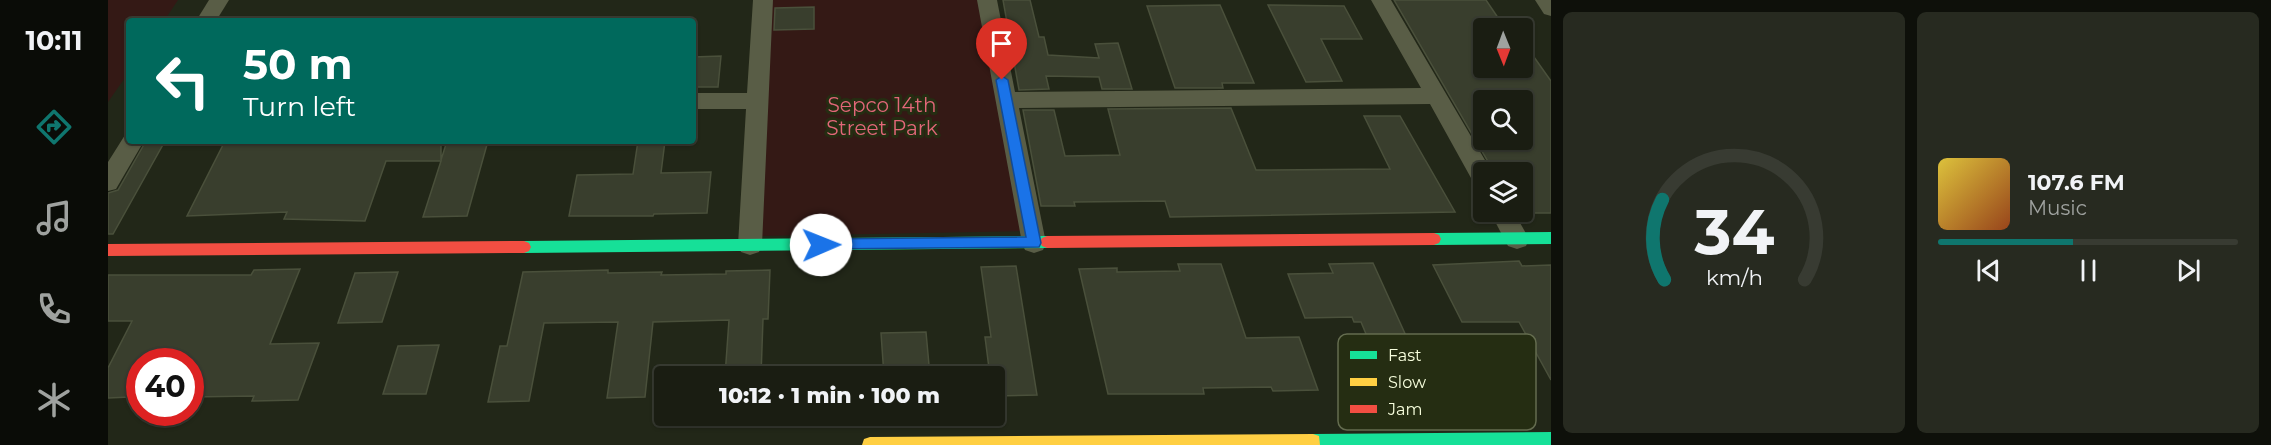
<!DOCTYPE html>
<html lang="en">
<head>
<meta charset="utf-8">
<style>
  :root { --surface:#1a1d12; --page:#272a20; --text:#f1f3f6; --muted:#9fa29f; --line:#383b32; --accent:#0f766e }
  body { margin:0; font-family:Montserrat,sans-serif; background:var(--page); color:var(--text); height:100vh; display:flex; flex-direction:column; font-size:22px; white-space:nowrap }
  * { box-sizing:border-box; margin:0 }
  p { font-size:20px; color:var(--muted) }
  .icon { flex:none; width:33px; height:33px; fill:none; stroke:currentColor; stroke-width:2; stroke-linecap:round; stroke-linejoin:round }
  .map { position:relative; flex:1; overflow:hidden }
  .details { display:flex; flex-direction:column; gap:12px; padding:12px; background:#0e100a; width:720px }
  .details>* { flex:none }
  .hud { position:absolute; left:18px; top:18px; width:570px; height:126px; border-radius:6px; box-shadow:0 2px 4px #0004,0 0 0 2px var(--line); background:#00695c; color:#fff; overflow:hidden }
  .needle { width:39px; rotate:179deg }
  .buttons { position:absolute; left:1365px; top:18px; display:grid; gap:12px }
  .buttons a { display:grid; place-items:center; width:60px; height:60px; border-radius:6px; background:var(--surface); box-shadow:0 2px 4px #0004,0 0 0 2px var(--line); font-size:30px }
  .speed { position:absolute; left:18px; top:348px; display:flex; gap:12px; font-size:30px; font-weight:700; text-align:center }
  .speed>* { display:grid; place-content:center; width:78px; height:78px; border-radius:50%; background:var(--surface); box-shadow:0 2px 4px #0004,0 0 0 2px var(--line); line-height:1 }
  .speed .limit { border:9px solid #d22; background:#fff; color:#111 }
  .pin { position:absolute; display:grid; place-items:center; width:51px; height:51px; color:#fff; margin:-62px -26px; border-radius:50% 50% 50% 0; rotate:-45deg; box-shadow:0 0 6px #0007 }
  .pin .icon { rotate:45deg }
  .me { position:absolute; width:66px; margin:-33px; rotate:89deg; stroke-linejoin:round; filter:drop-shadow(0 0 4px #0008) }
  .turn { display:flex; align-items:center; gap:21px; height:126px; padding:0 18px; font-size:27px }
  .turn .icon { width:78px; height:78px; stroke-width:2.5 }
  .turn b { display:block; font-size:42px; line-height:51px }
  .details .card { flex:1; display:flex; flex-direction:column; justify-content:center; gap:9px; min-width:0; padding:0 21px; border-radius:9px; background:var(--page) }
  .details .dial { align-items:center; gap:0 }
  .dial svg { height:156px; overflow:visible; fill:none; stroke:var(--line); stroke-width:7; stroke-linecap:round; text-anchor:middle }
  .dial text { fill:var(--text); stroke:none }
  .song { display:flex; align-items:center; gap:18px }
  .cover { width:72px; height:72px; border-radius:9px; background:linear-gradient(135deg,hsl(50 70% 55%),hsl(20 70% 35%)) }
  .played { height:6px; border-radius:3px; background:linear-gradient(90deg,var(--accent) 45%,var(--line) 45%) }
  .keys { display:flex; justify-content:space-around; direction:ltr }
  .details .tiles { flex:1; display:grid; gap:12px; grid-template-columns:repeat(2,1fr) }
  .trip { position:absolute; left:546px; top:366px; width:351px; height:60px; border-radius:6px; background:var(--surface); box-shadow:0 2px 4px #0004,0 0 0 2px var(--line); font-weight:800; line-height:60px; text-align:center }
  main { display:flex; flex:1; min-height:0 }
  .menu { display:flex; flex-direction:column; width:108px; justify-content:space-around; align-items:center; background:#0a0c07; color:var(--muted) }
  .menu .icon { width:42px; height:42px }
  .menu .selected { color:var(--accent) }
  .menu b { font-size:27px; color:var(--text) }
  .map>svg:first-child { display:block }
</style>
</head>
<body>
<main>
<nav class="menu">
<b>10:11</b>
<svg class="icon selected" aria-label="directions" viewBox="0 0 24 24"><path d="M12 3l9 9-9 9-9-9zM9 14v-3h6M13 9l2 2-2 2"/></svg>
<svg class="icon" aria-label="music" viewBox="0 0 24 24"><path d="M9 18V5l10-2v13"/><circle cx="6" cy="18" r="3"/><circle cx="16" cy="16" r="3"/></svg>
<svg class="icon" aria-label="phone" viewBox="0 0 24 24"><path d="M5 4h4l2 5-3 2q2 4 5 5l2-3 5 2v4C11 20 4 13 5 4z"/></svg>
<svg class="icon" aria-label="climate" viewBox="0 0 24 24"><path d="M12 3v18M4 7l16 10M4 17L20 7"/></svg>
</nav>
<div class="map">
<svg width="1443" height="445" viewBox="0 0 1443 445">
  <rect width="100%" height="100%" fill="#222718"/>
  <!-- green -->
  <g fill="#341915">
    <path d="M 0,0 L 70,0 L 56,21 L 21,21 L 21,72 L 0,102 Z"/>
    <path d="M 664,0 L 872,0 L 917,231 L 650,236 Z"/>
  </g>
  <!-- building -->
  <g fill="#393e2d" stroke="#4a503b" stroke-width="1.5" fill-rule="evenodd">
    <path d="M 895,0 L 922,0 L 931,37 L 936,37 L 940,55 L 991,58 L 987,44 L 1010,43 L 1024,89 L 994,89 L 991,77 L 938,76 L 941,89 L 911,90 Z"/>
    <path d="M 1286,0 L 1378,0 L 1397,28 L 1376,28 L 1376,68 L 1414,68 L 1414,40 L 1443,81 L 1443,213 L 1409,213 L 1408,212 L 1414,212 L 1414,172 L 1386,172 ZM 1376,100 L 1414,100 L 1414,140 L 1376,140 Z"/>
    <path d="M 1112,5 L 1146,83 L 1114,83 L 1115,88 L 1067,88 L 1039,6 Z"/>
    <path d="M 1160,5 L 1236,6 L 1254,39 L 1213,39 L 1234,81 L 1198,82 Z"/>
    <path d="M 706,7 L 706,29 L 666,30 L 667,8 Z"/>
    <path d="M 613,56 L 610,87 L 585,87 L 585,57 Z"/>
    <path d="M 1123,108 L 1148,170 L 1282,169 L 1256,116 L 1292,116 L 1347,212 L 1062,217 L 1057,201 L 966,202 L 967,206 L 933,206 L 915,110 L 946,110 L 957,156 L 1012,155 L 1000,109 Z"/>
    <path d="M 38,141 L 57,141 L 5,234 L 0,234 L 0,193 L 10,190 Z"/>
    <path d="M 117,141 L 333,141 L 333,160 L 339,141 L 380,141 L 359,216 L 315,217 L 333,161 L 278,161 L 257,221 L 176,219 L 179,212 L 79,216 Z"/>
    <path d="M 530,141 L 557,141 L 553,173 L 603,172 L 599,213 L 546,214 L 545,216 L 461,216 L 469,175 L 525,174 Z"/>
    <path d="M 1411,261 L 1414,266 L 1443,265 L 1443,380 L 1411,322 L 1354,322 L 1325,265 Z"/>
    <path d="M 1265,263 L 1299,338 L 1353,337 L 1376,383 L 1318,384 L 1319,388 L 1281,389 L 1253,322 L 1246,322 L 1244,317 L 1197,318 L 1180,274 L 1225,273 L 1221,264 Z"/>
    <path d="M 1070,264 L 1113,264 L 1138,338 L 1191,337 L 1210,390 L 1165,391 L 1163,387 L 1095,388 L 1096,394 L 1000,394 L 971,269 L 1009,268 L 1009,272 L 1072,271 Z"/>
    <path d="M 908,266 L 929,395 L 886,396 L 886,376 L 882,376 L 877,337 L 883,337 L 873,267 Z"/>
    <path d="M 192,269 L 162,344 L 211,343 L 190,400 L 144,401 L 146,396 L 82,397 L 82,362 L 32,362 L 32,378 L 22,397 L 0,398 L 0,368 L 24,321 L 0,321 L 0,275 L 143,275 L 146,270 Z"/>
    <path d="M 500,270 L 500,273 L 554,272 L 553,275 L 618,274 L 618,271 L 662,270 L 660,319 L 655,319 L 653,376 L 617,376 L 621,320 L 545,322 L 537,397 L 499,398 L 510,322 L 436,323 L 421,401 L 380,402 L 392,346 L 399,346 L 415,272 Z"/>
    <path d="M 290,272 L 274,322 L 230,323 L 247,273 Z"/>
    <path d="M 818,332 L 822,376 L 776,376 L 773,333 Z"/>
    <path d="M 331,345 L 318,394 L 275,394 L 290,346 Z"/>
  </g>
  <g fill="none" stroke-linecap="round" stroke-linejoin="round">
    <!-- street -->
    <g fill="#595d46" fill-rule="evenodd">
      <path d="M 101,0 L 121,0 L 108,21 L 88,21 Z"/>
      <path d="M 645,0 L 665,0 L 654,245 L 651,252 L 642,255 L 633,252 L 630,245 L 638,109 L 585,109 L 585,93 L 639,93 Z"/>
      <path d="M 869,0 L 889,0 L 907,92 L 1313,88 L 1263,0 L 1283,0 L 1384,172 L 1376,172 L 1376,189 L 1368,187 L 1322,104 L 911,108 L 938,243 L 935,250 L 926,253 L 917,250 L 914,243 Z"/>
      <path d="M 1427,0 L 1443,0 L 1443,16 L 1436,14 Z"/>
      <path d="M 21,134 L 21,141 L 36,141 L 8,189 L 0,191 L 0,162 L 17,135 Z"/>
      <path d="M 1382,212 L 1406,212 L 1421,239 L 1418,246 L 1409,249 L 1400,246 Z"/>
    </g>
    <!-- fast -->
    <g fill="#16e098" fill-rule="evenodd">
      <path d="M 1443,232 L 1443,244 L 1326,245 L 1321,243 L 1319,239 L 1321,235 L 1326,233 Z"/>
      <path d="M 939,236 L 944,238 L 946,242 L 944,246 L 939,248 L 416,253 L 411,251 L 409,247 L 411,243 L 416,241 Z"/>
      <path d="M 1443,432 L 1443,445 L 1198,445 L 1197,442 L 1199,436 L 1205,434 Z"/>
    </g>
    <!-- slow -->
    <path fill="#ffcf43" fill-rule="evenodd" d="M 1205,434 L 1211,436 L 1212,445 L 754,445 L 756,439 L 762,437 Z"/>
    <!-- jam -->
    <g fill="#f24e42" fill-rule="evenodd">
      <path d="M 1326,233 L 1331,235 L 1333,239 L 1331,243 L 1326,245 L 939,248 L 934,246 L 932,242 L 934,238 L 939,236 Z"/>
      <path d="M 416,241 L 421,243 L 423,247 L 421,251 L 416,253 L 0,256 L 0,244 Z"/>
    </g>
  </g>
  <!-- route -->
  <path fill="#1a73e8" stroke="#114b97" stroke-width="1.5" d="M 894,76 L 900,80 L 933,243 L 931,247 L 708,249 L 706,245 L 708,240 L 713,239 L 918,237 L 888,80 Z"/>
  <g text-anchor="middle" stroke-width="6" stroke-linejoin="round" paint-order="stroke">
    <!-- park labels -->
    <g font-size="20" fill="#e26779" stroke="#252d12">
      <text x="774" y="112">Sepco 14th<tspan x="774" dy="23">Street Park</tspan></text>
    </g>
  </g>
  <!-- legend -->
  <rect x="1230" y="334" width="198" height="96" rx="9" fill="#252d12" stroke="#646c4f" stroke-width="1.5"/>
  <rect x="1242" y="351" width="27" height="8" fill="#16e098"/>
  <rect x="1242" y="378" width="27" height="8" fill="#ffcf43"/>
  <rect x="1242" y="405" width="27" height="8" fill="#f24e42"/>
  <g font-size="16" fill="#f8ffde">
    <text x="1280" y="361">Fast</text>
    <text x="1280" y="388">Slow</text>
    <text x="1280" y="415">Jam</text>
  </g>
</svg>
<div class="buttons">
<a><svg class="needle" viewBox="-14 -14 28 28"><path d="M0-13l5 13h-10z" fill="#e53935"/><path d="M0 13l5-13h-10z" fill="#9fa29f"/></svg></a>
<a><svg class="icon" aria-label="search" viewBox="0 0 24 24"><circle cx="10" cy="10" r="6"/><path d="M15 15l6 6"/></svg></a>
<a><svg class="icon" aria-label="layers" viewBox="0 0 24 24"><path d="M12 4l9 5-9 5-9-5zM3 14l9 5 9-5"/></svg></a>
</div>
<div class="speed"><div class="limit">40</div></div>
<div class="pin" style="left:894px;top:80px;background:#d93025"><svg class="icon" aria-label="arrive" viewBox="0 0 24 24"><path d="M6 21V4h12l-3 4 3 4H6"/></svg></div>
<svg class="me" style="left:713px;top:245px" viewBox="-20 -20 40 40"><circle r="19" fill="#fff"/><path d="M0-13L10 11 0 6-10 11z" fill="#1a73e8"/></svg>
<div class="trip">10:12 · 1 min · 100 m</div>
<div class="hud">
<div class="turn"><svg class="icon" aria-label="left" viewBox="0 0 24 24"><path d="M17 20v-9H6M10 6l-5 5 5 5"/></svg><div><b>50 m</b>Turn left</div></div>
</div>
</div>
<section class="details">
<div class="tiles">
<div class="card dial"><svg viewBox="0 0 100 80">
<path d="M14 69A42 42 0 1 1 86 69"/>
<path d="M14 69A42 42 0 0 1 13 28" stroke="#0f766e"/>
<text x="50" y="56" font-size="32" font-weight="700">34</text>
<text x="50" y="72" font-size="11">km/h</text>
</svg></div>
<div class="card">
<div class="song"><i class="cover"></i><div><b>107.6 FM</b><p>Music</p></div></div>
<div class="played"></div>
<div class="keys"><svg class="icon" aria-label="previous" viewBox="0 0 24 24"><path d="M18 5L8 12l10 7zM5 5v14"/></svg><svg class="icon" aria-label="pause" viewBox="0 0 24 24"><path d="M8 5v14M16 5v14"/></svg><svg class="icon" aria-label="next" viewBox="0 0 24 24"><path d="M6 5l10 7-10 7zM19 5v14"/></svg></div>
</div>
</div>
</section>
</main>
</body>
</html>
